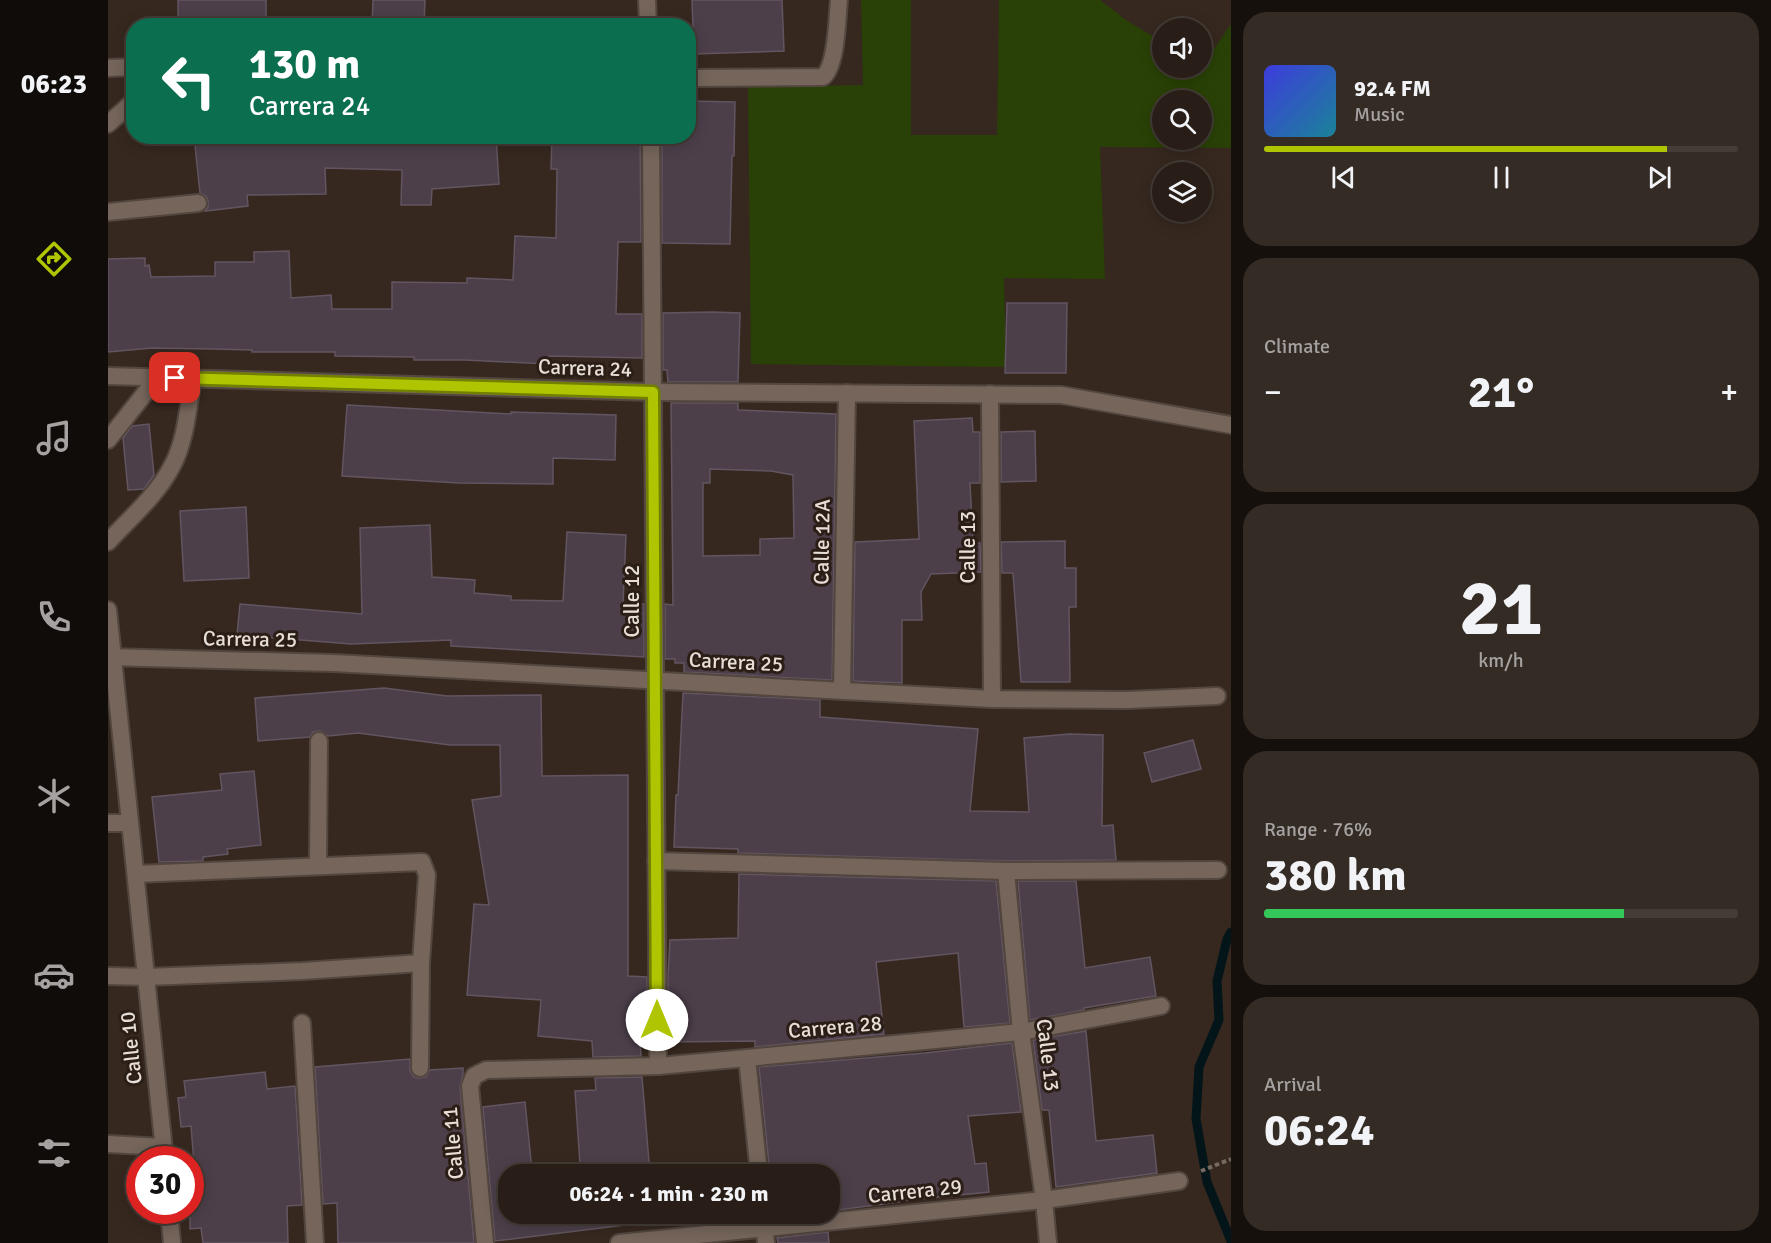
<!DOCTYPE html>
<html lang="en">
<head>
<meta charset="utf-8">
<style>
  :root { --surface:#281e17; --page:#342b24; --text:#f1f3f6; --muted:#a5a2a1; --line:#443c36; --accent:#b0c502 }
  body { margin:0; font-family:Signika,sans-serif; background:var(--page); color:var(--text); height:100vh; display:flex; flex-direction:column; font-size:22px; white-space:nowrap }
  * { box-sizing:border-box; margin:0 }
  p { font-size:20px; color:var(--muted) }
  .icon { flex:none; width:33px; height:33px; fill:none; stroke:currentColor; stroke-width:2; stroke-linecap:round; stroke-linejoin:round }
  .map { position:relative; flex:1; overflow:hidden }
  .side { display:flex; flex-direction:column; gap:12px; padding:12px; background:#16100d; width:540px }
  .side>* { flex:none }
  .banner { position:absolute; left:18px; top:18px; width:570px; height:126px; border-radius:24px; box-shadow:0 3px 15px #0003,0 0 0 2px var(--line); background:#0b6e4f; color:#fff; overflow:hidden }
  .buttons { position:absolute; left:1044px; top:18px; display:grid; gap:12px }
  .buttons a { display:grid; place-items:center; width:60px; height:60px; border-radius:50%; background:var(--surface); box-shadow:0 3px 15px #0003,0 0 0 2px var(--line); font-size:30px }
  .speed { position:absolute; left:18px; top:1146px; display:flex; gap:12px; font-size:30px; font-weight:700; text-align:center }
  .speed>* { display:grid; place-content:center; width:78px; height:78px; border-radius:50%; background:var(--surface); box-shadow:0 3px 15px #0003,0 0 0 2px var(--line); line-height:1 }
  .speed .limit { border:9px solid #d22; background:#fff; color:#111 }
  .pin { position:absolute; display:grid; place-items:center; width:51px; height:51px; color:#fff; margin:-26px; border-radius:12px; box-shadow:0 3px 9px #0006 }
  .me { position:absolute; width:66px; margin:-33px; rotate:0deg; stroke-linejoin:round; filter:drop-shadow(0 0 4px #0008) }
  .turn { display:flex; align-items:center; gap:21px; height:126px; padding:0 24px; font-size:27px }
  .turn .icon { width:78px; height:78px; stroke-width:2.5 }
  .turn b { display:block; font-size:42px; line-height:51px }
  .big { font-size:45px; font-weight:700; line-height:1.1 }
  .side .widget { flex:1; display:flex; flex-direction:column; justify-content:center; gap:9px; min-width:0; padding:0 21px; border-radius:24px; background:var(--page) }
  .side .dial { align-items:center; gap:0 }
  .dial b { font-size:78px; line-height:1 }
  .song { display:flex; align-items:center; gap:18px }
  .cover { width:72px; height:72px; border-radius:9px; background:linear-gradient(135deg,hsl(240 70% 55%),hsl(190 70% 35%)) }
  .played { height:6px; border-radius:3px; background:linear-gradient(90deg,var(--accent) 85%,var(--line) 85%) }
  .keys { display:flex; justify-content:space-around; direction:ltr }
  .heat { display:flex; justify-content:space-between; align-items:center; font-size:33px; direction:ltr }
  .charge { height:9px; border-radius:4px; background:linear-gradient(90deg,#34c759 76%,var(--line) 0) }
  .trip { position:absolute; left:390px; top:1164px; width:342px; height:60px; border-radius:24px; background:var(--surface); box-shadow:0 3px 15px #0003,0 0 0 2px var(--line); font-weight:700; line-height:60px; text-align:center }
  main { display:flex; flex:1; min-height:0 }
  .menu { display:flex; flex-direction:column; width:108px; justify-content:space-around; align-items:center; background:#100c09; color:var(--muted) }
  .menu .icon { width:42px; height:42px }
  .menu .active { color:var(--accent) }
  .menu b { font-size:27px; color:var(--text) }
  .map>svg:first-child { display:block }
</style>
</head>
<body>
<main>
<nav class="menu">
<b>06:23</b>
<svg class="icon active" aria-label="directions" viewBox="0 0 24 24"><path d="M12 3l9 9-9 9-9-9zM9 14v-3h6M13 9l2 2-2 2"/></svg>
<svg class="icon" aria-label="music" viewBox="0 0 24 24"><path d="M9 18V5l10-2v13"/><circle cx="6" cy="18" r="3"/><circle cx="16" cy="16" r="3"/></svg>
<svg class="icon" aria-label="phone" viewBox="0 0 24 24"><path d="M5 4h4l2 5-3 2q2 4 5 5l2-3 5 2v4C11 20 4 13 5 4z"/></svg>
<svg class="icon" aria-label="climate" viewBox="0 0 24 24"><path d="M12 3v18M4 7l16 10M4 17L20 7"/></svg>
<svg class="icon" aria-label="car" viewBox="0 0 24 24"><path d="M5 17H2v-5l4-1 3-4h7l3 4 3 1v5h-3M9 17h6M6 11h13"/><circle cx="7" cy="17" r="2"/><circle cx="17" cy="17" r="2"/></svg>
<svg class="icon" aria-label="filters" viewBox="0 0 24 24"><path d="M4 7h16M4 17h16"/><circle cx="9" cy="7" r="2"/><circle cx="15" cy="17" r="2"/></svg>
</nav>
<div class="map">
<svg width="1123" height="1243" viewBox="0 0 1123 1243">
  <rect width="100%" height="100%" fill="#36281f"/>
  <!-- green -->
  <path fill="#294106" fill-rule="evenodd" d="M 753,0 L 803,0 L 803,135 L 889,135 L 891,0 L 992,0 L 1018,20 L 1054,42 L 1054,68 L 1094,68 L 1094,65 L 1095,65 L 1123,24 L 1123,148 L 992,147 L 997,279 L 896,278 L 898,367 L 643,364 L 640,87 L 755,85 ZM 1054,100 L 1094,100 L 1094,140 L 1054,140 Z"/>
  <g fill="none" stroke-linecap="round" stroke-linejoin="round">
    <!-- stream -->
    <path stroke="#04151a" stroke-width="9" d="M 1123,932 L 1119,939 L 1109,981 L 1111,1020 L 1091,1067 L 1088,1119 L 1099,1182 L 1123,1241"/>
  </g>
  <!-- building -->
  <g fill="#4c3f4a" stroke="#625561" stroke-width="1.5" fill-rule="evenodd">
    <rect x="70" y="0" width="88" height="26"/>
    <path d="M 265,0 L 317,0 L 316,26 L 264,26 Z"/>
    <path d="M 584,0 L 674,0 L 676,51 L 586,54 Z"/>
    <path d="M 580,101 L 627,102 L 626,156 L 624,156 L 622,244 L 554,243 L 554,136 L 580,136 Z"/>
    <path d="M 86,136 L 388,136 L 391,184 L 324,189 L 323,205 L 293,205 L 294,170 L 217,168 L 218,194 L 139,195 L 140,206 L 97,211 L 100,207 L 100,201 L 98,196 L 92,193 Z"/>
    <path d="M 444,136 L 532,136 L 533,242 L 510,242 L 508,314 L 534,314 L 534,358 L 441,356 L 440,364 L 357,360 L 306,360 L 306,357 L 227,356 L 227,352 L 144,352 L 144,350 L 105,349 L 44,348 L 0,352 L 0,259 L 37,258 L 37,266 L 41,265 L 43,277 L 107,276 L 107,262 L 146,262 L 146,252 L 181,251 L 183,298 L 223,295 L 224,309 L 284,309 L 284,282 L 359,283 L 359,278 L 405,280 L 407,236 L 448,238 L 449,169 L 443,169 Z"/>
    <path d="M 899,303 L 959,303 L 958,373 L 897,373 Z"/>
    <path d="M 604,312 L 632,313 L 630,382 L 560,382 L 559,370 L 555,370 L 555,313 Z"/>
    <path d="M 563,403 L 630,403 L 630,410 L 728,414 L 724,680 L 576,672 L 576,663 L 567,663 L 567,659 L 557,659 L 557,604 L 565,605 ZM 602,469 L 663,471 L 685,475 L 686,538 L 652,539 L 652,555 L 595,556 L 595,483 L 602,483 Z"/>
    <path d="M 239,405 L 403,414 L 403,412 L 508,415 L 507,460 L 445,458 L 445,484 L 351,483 L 234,476 Z"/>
    <path d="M 864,418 L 865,432 L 872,432 L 872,483 L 862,483 L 865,543 L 872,543 L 873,572 L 823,574 L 813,592 L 814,620 L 794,620 L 794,683 L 745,681 L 747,542 L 811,539 L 806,421 Z"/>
    <path d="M 41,424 L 46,475 L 36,489 L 20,490 L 15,438 L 24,426 Z"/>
    <path d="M 927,431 L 928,481 L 893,482 L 893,432 Z"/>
    <path d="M 138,507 L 141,578 L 76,581 L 72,511 Z"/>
    <path d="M 322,525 L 324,577 L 367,580 L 366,593 L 403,596 L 403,600 L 455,601 L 459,532 L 518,535 L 515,603 L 536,604 L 536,657 L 343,646 L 343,640 L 243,644 L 129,635 L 132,604 L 254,614 L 252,528 Z"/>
    <path d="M 957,541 L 957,568 L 968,568 L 968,607 L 961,607 L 962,682 L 913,682 L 905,573 L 894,573 L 893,542 Z"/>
    <path d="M 276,688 L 339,696 L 433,695 L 434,776 L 520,775 L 520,976 L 539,977 L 539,1043 L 532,1043 L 533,1056 L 485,1057 L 484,1041 L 430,1036 L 433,1000 L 359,995 L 366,904 L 381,905 L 364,800 L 393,796 L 392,745 L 342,745 L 250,733 L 220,736 L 212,731 L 205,732 L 202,737 L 150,741 L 147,698 Z"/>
    <path d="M 575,693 L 712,700 L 712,717 L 870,729 L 862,811 L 921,812 L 916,738 L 961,734 L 995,735 L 994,826 L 1005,825 L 1008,860 L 898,861 L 630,853 L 630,849 L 566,847 L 568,795 L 570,795 Z"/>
    <path d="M 1085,740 L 1093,769 L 1044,782 L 1036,753 Z"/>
    <path d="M 146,771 L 153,845 L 119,849 L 120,854 L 95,857 L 95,861 L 51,862 L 44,797 L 114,790 L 112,774 Z"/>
    <path d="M 631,874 L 888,881 L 902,1023 L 856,1027 L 850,953 L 768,962 L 776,1034 L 647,1047 L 647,1041 L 560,1042 L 560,977 L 562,940 L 630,938 Z"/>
    <path d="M 910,881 L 968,881 L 977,968 L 1042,957 L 1048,996 L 976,1008 L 976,1010 L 922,1020 Z"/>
    <path d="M 978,1031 L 988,1141 L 1045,1135 L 1049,1173 L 948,1187 L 941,1110 L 934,1110 L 925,1040 Z"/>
    <path d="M 904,1043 L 913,1112 L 860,1116 L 867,1164 L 878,1163 L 881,1192 L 791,1201 L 791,1202 L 722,1211 L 722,1174 L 662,1174 L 651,1067 L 817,1053 Z"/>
    <path d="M 302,1059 L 302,1071 L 306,1077 L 311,1078 L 318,1077 L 322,1070 L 355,1068 L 355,1074 L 352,1087 L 366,1243 L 230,1243 L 229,1203 L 215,1204 L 207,1067 Z"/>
    <path d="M 157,1072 L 159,1089 L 187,1086 L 194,1205 L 179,1206 L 180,1243 L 95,1243 L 93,1228 L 82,1229 L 82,1177 L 87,1176 L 83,1126 L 73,1127 L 70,1098 L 78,1097 L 76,1081 Z"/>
    <path d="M 534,1077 L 542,1174 L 400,1174 L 400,1214 L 548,1214 L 549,1221 L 387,1241 L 375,1107 L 417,1102 L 424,1171 L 472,1164 L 467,1091 L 488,1090 L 487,1078 Z"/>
    <path d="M 720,1232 L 721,1243 L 670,1243 L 669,1238 Z"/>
  </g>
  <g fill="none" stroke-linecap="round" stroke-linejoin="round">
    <defs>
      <g id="service">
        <path d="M 0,124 L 26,101"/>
        <path d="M 0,440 L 49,378"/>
        <path d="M 0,542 C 22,518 48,496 63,468 C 78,442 80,407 85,378"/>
        <path d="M 210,866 L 211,741"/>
        <path d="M 28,874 L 314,862 L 319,875 L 313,963 L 312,1068"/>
        <path d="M 39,977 L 195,971 L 313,963"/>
      </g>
      <g id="minor">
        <path d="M 539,0 L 540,26"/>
        <path d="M 0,68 L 26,67"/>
        <path d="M 580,78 L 715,77 C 729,65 729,19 731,0"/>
        <path d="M 543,136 L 550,1066"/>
        <path d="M 0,212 L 90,203"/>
        <path d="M 0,376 L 545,392 L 953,395 L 1123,425"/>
        <path d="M 882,394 L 884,699"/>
        <path d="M 0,657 L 226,663 L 884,699 L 1019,700 L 1109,696"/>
        <path d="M 734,691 L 739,393"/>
        <path d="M 0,823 L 22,823"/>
        <path d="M 548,861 L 898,871 L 1110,870"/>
        <path d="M 898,871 L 913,1032 L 936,1200 L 940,1243"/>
        <path d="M 0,976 L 39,977"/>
        <path d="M 194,1023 L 207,1243"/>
        <path d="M 639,1058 L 651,1174"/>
        <path d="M 0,1144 L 55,1147"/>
        <path d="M 655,1214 L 658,1243"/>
        <path d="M 377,1243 L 362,1086 L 366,1076 L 378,1070 L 550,1066 L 639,1058 L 913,1032 L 1053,1006"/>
        <path d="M 511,1243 L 936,1200 L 1071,1181"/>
      </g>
      <g id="secondary">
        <path d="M 0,610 L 57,1160"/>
        <path d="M 61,1210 L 64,1243"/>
      </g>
    </defs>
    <!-- service casing -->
    <use href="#service" stroke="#52463e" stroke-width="20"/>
    <!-- minor casing -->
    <use href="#minor" stroke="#52463e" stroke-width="20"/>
    <!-- secondary casing -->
    <use href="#secondary" stroke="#52463e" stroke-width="20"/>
    <!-- path -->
    <path stroke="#766a62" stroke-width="4" stroke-dasharray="4.5 3" stroke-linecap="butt" d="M 1093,1171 L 1123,1159"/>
    <!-- service -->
    <use href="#service" stroke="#75655b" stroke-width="16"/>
    <!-- minor -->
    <use href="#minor" stroke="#75655b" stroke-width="16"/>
    <!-- secondary -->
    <use href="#secondary" stroke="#75655b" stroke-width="16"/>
  </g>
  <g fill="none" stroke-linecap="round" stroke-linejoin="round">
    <defs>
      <path id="route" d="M 67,378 L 545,392 L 549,1020"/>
    </defs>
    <!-- route casing -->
    <use href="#route" stroke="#728001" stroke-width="15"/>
    <!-- route -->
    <use href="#route" stroke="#b0c502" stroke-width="10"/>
  </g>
  <g text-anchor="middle" stroke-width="6" stroke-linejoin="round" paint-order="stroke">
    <!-- street labels -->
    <g font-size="21" fill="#e7ded8" stroke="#2b1e16">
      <text transform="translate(477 368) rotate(2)" y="7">Carrera 24</text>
      <text transform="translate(714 542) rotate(-89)" y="7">Calle 12A</text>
      <text transform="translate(860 547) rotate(-90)" y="7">Calle 13</text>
      <text transform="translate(524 601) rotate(-90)" y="7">Calle 12</text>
      <text transform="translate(142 639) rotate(1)" y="7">Carrera 25</text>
      <text transform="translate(628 662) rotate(3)" y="7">Carrera 25</text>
      <text transform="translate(727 1027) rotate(-5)" y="7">Carrera 28</text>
      <text transform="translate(23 1048) rotate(-96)" y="7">Calle 10</text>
      <text transform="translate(940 1055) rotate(83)" y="7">Calle 13</text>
      <text transform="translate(345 1143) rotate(-95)" y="7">Calle 11</text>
      <text transform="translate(807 1191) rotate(-6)" y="7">Carrera 29</text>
    </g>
  </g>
</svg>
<div class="buttons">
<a><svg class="icon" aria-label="sound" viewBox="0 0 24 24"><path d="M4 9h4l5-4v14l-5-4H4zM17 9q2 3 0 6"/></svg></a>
<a><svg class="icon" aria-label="search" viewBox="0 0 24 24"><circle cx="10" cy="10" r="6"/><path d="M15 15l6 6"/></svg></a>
<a><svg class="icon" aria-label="layers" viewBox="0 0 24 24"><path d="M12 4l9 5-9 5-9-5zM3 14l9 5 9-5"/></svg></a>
</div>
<div class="speed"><div class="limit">30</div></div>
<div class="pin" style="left:67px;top:378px;background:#d93025"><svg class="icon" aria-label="arrive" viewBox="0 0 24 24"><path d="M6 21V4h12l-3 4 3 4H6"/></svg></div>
<svg class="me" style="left:549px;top:1020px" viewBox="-20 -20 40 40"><circle r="19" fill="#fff"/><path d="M0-13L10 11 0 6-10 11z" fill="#b0c502"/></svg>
<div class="trip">06:24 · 1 min · 230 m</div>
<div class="banner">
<div class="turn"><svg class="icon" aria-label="left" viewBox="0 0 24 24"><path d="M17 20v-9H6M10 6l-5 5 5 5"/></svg><div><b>130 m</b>Carrera 24</div></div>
</div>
</div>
<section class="side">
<div class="widget">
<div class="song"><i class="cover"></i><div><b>92.4 FM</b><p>Music</p></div></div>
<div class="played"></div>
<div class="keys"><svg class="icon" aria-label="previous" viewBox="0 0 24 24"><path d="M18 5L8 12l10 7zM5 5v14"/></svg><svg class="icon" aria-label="pause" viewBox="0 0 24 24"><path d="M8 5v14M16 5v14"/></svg><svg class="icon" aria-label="next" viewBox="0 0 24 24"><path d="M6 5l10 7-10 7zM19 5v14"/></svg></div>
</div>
<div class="widget"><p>Climate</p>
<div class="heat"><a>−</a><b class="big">21°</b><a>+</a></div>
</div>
<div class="widget dial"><b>21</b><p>km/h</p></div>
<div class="widget"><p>Range · 76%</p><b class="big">380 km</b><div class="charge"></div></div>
<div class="widget"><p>Arrival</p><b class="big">06:24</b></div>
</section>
</main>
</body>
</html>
